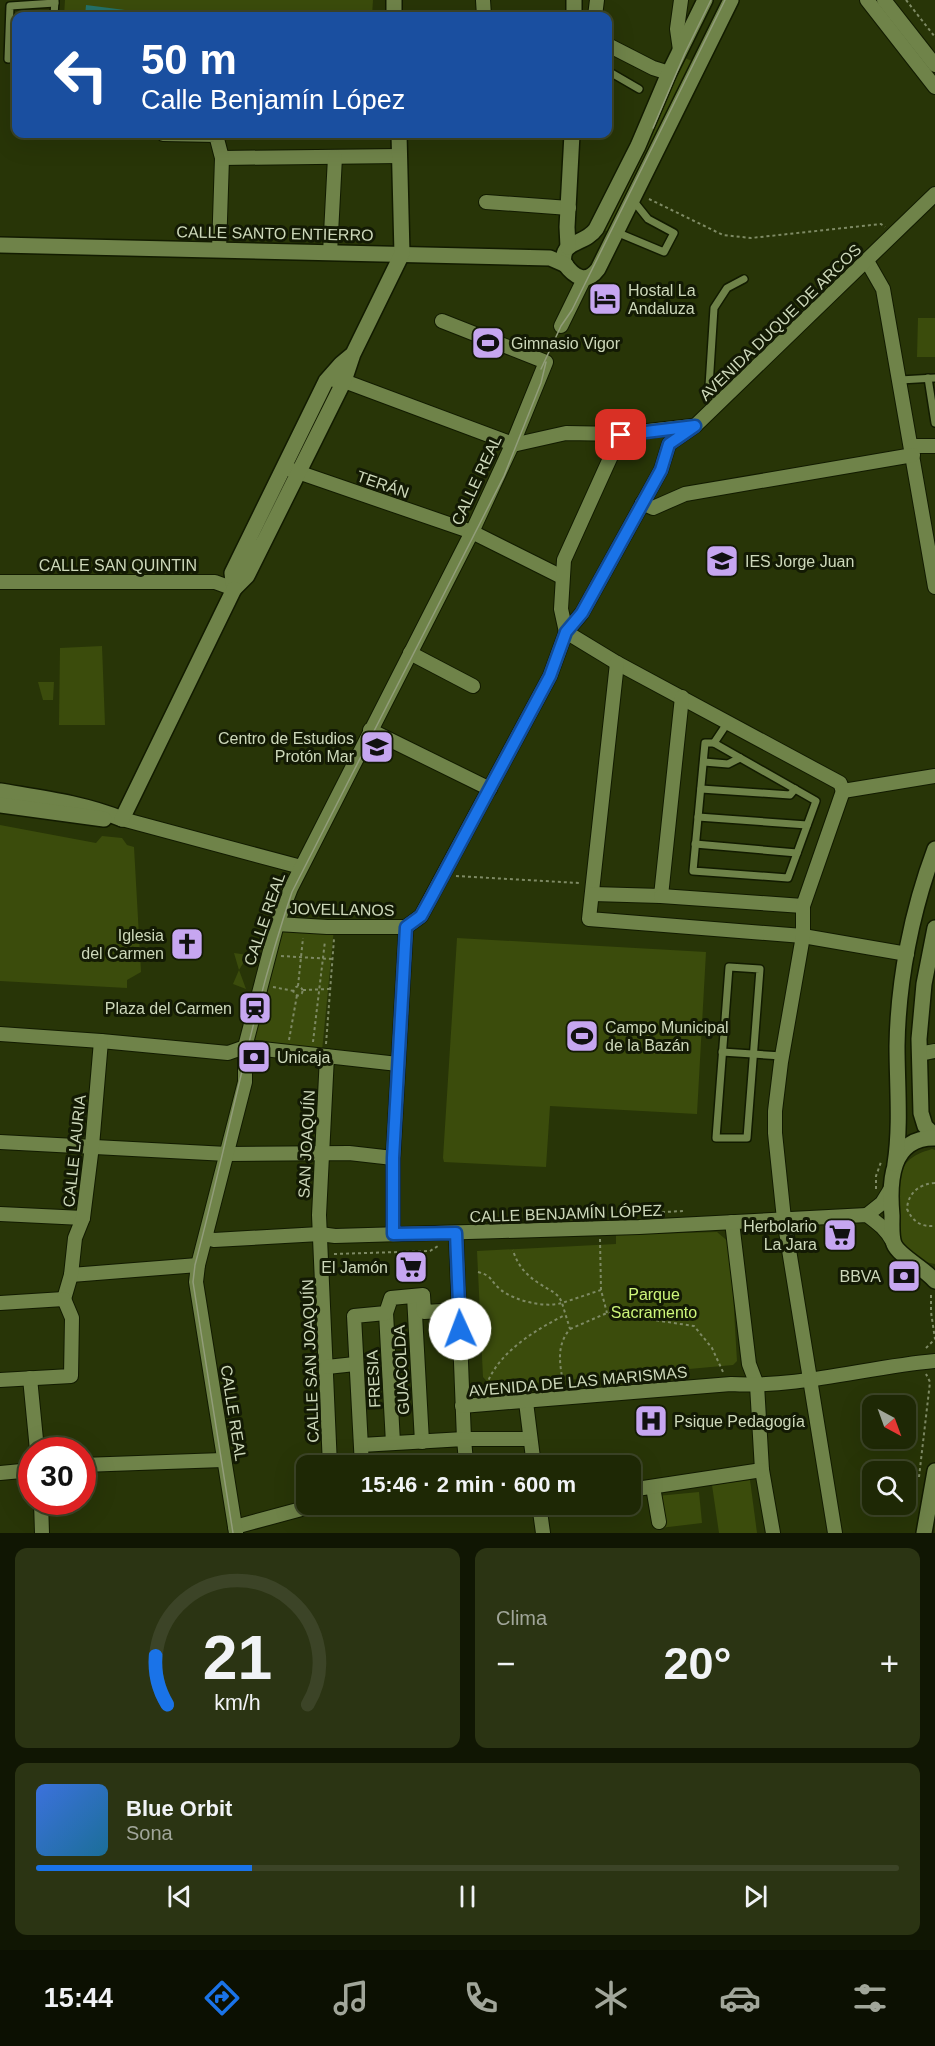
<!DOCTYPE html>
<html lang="es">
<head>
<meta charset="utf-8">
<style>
  :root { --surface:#1e2805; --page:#2b3413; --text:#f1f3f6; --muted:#a1a69a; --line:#3c4427; --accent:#1a73e8 }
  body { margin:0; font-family:Helvetica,sans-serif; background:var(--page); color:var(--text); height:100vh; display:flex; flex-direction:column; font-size:22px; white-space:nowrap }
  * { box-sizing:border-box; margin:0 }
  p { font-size:20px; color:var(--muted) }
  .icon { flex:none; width:33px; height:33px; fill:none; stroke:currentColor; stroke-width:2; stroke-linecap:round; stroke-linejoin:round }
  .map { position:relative; height:1533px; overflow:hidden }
  .details { display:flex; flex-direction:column; gap:15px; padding:15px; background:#101603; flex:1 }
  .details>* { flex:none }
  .hud { position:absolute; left:12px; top:12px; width:600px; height:126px; border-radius:12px; box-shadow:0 6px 24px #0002,0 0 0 2px var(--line); background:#1a4fa0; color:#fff; overflow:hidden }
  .needle { width:39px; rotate:139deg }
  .controls { position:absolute; left:862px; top:1395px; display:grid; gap:12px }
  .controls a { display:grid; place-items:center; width:54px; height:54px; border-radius:12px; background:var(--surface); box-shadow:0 6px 24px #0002,0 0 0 2px var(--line); font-size:30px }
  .speed { position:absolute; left:18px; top:1437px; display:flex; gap:12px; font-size:30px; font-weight:700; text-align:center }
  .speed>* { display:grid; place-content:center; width:78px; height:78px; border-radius:50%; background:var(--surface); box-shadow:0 6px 24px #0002,0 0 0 2px var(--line); line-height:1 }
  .speed .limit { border:9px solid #d22; background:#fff; color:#111 }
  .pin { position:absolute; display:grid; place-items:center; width:51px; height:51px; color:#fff; margin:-26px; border-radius:12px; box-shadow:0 3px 9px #0006 }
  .me { position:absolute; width:66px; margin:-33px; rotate:358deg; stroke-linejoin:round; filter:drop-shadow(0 0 4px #0008) }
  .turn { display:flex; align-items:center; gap:21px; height:126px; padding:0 30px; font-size:27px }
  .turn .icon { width:78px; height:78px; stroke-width:2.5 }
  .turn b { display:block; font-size:42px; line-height:51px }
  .big { font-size:45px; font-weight:800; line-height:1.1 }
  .details .card { flex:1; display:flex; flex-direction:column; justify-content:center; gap:9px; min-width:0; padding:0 21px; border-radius:12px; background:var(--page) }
  .details .dial { align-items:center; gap:0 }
  .dial svg { height:156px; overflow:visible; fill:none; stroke:var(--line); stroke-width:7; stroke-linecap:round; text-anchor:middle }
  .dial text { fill:var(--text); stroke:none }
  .song { display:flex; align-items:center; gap:18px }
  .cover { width:72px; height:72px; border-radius:9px; background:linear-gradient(135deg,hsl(220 70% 55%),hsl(200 70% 35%)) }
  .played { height:6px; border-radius:3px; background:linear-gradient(90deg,var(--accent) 25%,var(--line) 25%) }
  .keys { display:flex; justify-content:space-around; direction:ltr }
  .heat { display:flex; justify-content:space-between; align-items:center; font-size:33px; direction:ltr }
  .details .tiles { flex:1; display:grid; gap:15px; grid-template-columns:1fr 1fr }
  .card:last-child { grid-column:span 2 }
  .trip { position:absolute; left:296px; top:1455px; width:345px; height:60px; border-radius:12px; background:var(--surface); box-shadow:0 6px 24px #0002,0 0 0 2px var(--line); font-weight:800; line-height:60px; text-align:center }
  .tab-bar { display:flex; height:96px; justify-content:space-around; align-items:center; background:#0c1002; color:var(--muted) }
  .tab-bar .icon { width:42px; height:42px }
  .tab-bar .current { color:var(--accent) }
  .tab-bar b { font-size:27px; color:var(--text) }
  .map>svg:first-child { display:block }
</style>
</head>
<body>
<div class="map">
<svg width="935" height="1533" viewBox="0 0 935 1533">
  <rect width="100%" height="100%" fill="#283507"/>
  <!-- green -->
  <g fill="#3b4c0c">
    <path d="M 65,0 L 373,0 L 372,16 L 64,16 Z"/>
    <path d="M 681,56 L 696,63 L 613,234 L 600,228 Z"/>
    <path d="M 918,318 L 935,318 L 935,357 L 917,357 Z"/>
    <path d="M 102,646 L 105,725 L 59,725 L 60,648 Z"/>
    <path d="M 38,682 L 54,682 L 53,700 L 43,700 Z"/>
    <path d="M 0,825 L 96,843 L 102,836 L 122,838 L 127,845 L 134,847 L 141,972 L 127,980 L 127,988 L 0,981 Z"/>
    <path d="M 281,927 L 334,928 L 322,1051 L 253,1046 Z"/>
    <path d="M 457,938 L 706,952 L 697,1114 L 550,1106 L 546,1167 L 444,1162 L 443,1158 Z"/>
    <path d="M 234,953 L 248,955 L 239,970 L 246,989 L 233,984 L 239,970 Z"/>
    <path d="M 932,1149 L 935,1150 L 935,1264 C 925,1262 916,1261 909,1253 C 906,1249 901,1242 900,1237 C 897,1221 896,1174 907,1162 C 914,1155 922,1152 932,1149 Z"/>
    <path d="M 717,1232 L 730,1243 L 737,1361 L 733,1365 L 492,1387 L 483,1377 L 477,1251 L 616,1244 L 616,1235 Z"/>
    <path d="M 750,1480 L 757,1533 L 719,1533 L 712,1485 Z"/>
    <path d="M 699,1492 L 702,1523 L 660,1528 L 657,1496 Z"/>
  </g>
  <!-- water -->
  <path fill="#247269" d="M 86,5 L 125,10 L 124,16 L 85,16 Z"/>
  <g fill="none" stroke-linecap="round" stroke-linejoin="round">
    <defs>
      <g id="lane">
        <path d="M 54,16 L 55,0"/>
        <path d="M 8,59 L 10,6 L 55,3"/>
        <path d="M 608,71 L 639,89"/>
        <path d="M 616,232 L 664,252 L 674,233 L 648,219 L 632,199"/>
        <path d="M 928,378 L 935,423"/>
        <path d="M 900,380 L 935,378"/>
        <path d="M 719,403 L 709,386 L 714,308 L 727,288 L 744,279"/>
        <path d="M 705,743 L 714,743 L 816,801 L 788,878 L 693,871 Z"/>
        <path d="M 714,743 L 728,722"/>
        <path d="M 704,762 L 728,764 L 740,758"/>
        <path d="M 701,789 L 790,795 L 795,789"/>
        <path d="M 698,817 L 807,825"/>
        <path d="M 695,844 L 797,853"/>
        <path d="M 729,967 L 760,969 L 747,1138 L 716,1138 Z"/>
        <path d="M 722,1052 L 782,1056"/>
      </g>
      <g id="street">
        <path d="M 483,0 L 484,16"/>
        <path d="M 867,0 L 935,87"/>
        <path d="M 884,0 L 935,65"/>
        <path d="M 595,16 L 597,0"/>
        <path d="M 608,45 L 653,68 L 669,73"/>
        <path d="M 680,50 L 677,29 L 681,0"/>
        <path d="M 163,134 L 216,135 L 222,158 L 400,156"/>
        <path d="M 486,202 L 569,208"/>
        <path d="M 219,250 L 222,158"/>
        <path d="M 330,253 L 335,157"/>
        <path d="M 867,261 L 883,289 L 935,587"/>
        <path d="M 561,326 L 584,279"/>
        <path d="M 334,380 L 344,381 L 510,443 L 517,444 L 566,433 L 621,434 L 692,426"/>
        <path d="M 912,446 L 935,446"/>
        <path d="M 289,469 L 472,532 L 562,577"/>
        <path d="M 642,503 L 653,508 L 685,494 L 913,455"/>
        <path d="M 0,582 L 215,582 L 234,589"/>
        <path d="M 566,632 L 617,663 L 840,783 L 843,791"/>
        <path d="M 566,632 L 561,609 L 564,560 L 621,434"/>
        <path d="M 410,653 L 473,686"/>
        <path d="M 617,663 L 589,919 L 803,936 L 907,954"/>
        <path d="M 370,730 L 490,789"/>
        <path d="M 843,791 L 935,776"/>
        <path d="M 122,819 L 301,867"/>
        <path d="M 593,894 L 661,896 L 682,697"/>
        <path d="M 661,896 L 803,906"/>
        <path d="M 277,924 L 327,927 L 406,927"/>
        <path d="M 0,1034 L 101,1041 L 228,1053 L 245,1047 L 398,1064"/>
        <path d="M 919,1054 L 935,1051"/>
        <path d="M 327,1056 L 319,1215 L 330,1466"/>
        <path d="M 0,1142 L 227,1154 L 349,1153 L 393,1158"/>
        <path d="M 0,1214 L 83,1218"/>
        <path d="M 867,1215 L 882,1203 L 890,1190"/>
        <path d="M 732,1222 L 749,1364 L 757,1385 L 762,1470 L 773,1533"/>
        <path d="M 393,1234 L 393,1158 L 406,927 L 421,916 L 550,676 L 566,632 L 582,613 L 661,470 L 669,444 L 695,426 L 935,194"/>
        <path d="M 456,1234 L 464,1439 L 530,1439"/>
        <path d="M 206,1238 L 214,1240 L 320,1234 L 335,1236 L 639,1227 L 867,1215 C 879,1224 886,1229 893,1242"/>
        <path d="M 71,1275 L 198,1265"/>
        <path d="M 414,1296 L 422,1442"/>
        <path d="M 64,1299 L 71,1275 L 75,1238 L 83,1218 L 92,1146 L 101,1041"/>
        <path d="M 0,1303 L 64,1299"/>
        <path d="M 386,1313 L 393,1443"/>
        <path d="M 327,1367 L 355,1364"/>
        <path d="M 30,1378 L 37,1450"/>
        <path d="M 0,1380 L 71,1376 L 72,1318 L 64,1299"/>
        <path d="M 526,1402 L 534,1466"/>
        <path d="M 462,1406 L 731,1384 C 800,1388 867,1367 935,1361"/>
        <path d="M 361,1445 L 464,1439 L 466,1462 L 456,1466"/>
        <path d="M 82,1465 L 223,1460"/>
        <path d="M 362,1466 L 354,1316 L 386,1313 L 391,1298 L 423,1295 L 424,1312 L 460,1310"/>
        <path d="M 0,1473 L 32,1470"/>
        <path d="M 653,1487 L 659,1522"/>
        <path d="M 630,1490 L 762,1470"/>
        <path d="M 41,1502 L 42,1533"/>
        <path d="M 539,1504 L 543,1533"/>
        <path d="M 235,1527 L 320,1504"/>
        <path d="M 236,1533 L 196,1282 L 198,1265 L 245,1082 L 245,1047 L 277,924 L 291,888 L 472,532 L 513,443 L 546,362 L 442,321"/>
        <path d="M 835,1533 L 784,1219 L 775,1133 L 775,1111 L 781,1062 L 803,936 L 803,906 L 843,791"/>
      </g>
      <g id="secondary">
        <path d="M 394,0 L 394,16"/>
        <path d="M 574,0 L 574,16"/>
        <path d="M 705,0 L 669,73 L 638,146 L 596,229 C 585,245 560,240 564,263 C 574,277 586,285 598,269 L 731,0"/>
        <path d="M 0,245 L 550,258 L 566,265"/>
        <path d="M 568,247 L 567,227 L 572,134"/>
        <path d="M 353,354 L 341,364 L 326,381 L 232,573 L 234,589 L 247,576 L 344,381 L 353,354 L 402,254 L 399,134"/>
        <path d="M 0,791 C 41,798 83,803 122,819"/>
        <path d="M 0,805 L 104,819"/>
        <path d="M 122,819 L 234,589"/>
        <path d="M 935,928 L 924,984 L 919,1039 L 921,1113 L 925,1126 L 935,1136"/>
        <path d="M 935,1138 C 890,1137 889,1183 892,1216 C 892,1224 891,1236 894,1244 C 899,1256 924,1268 935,1281"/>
        <path d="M 895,1164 C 901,1125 897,1085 897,1046 C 898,980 912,910 935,849"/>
        <path d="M 924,1533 L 935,1471"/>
      </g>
    </defs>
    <!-- lane casing -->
    <use href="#lane" stroke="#121b00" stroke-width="10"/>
    <!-- street casing -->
    <use href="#street" stroke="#121b00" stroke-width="16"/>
    <!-- secondary casing -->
    <use href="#secondary" stroke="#121b00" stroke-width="18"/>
    <!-- path -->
    <g stroke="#7e8a64" stroke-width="2" stroke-dasharray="3 3" stroke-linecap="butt">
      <path d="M 906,0 L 935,37"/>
      <path d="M 649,199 L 723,235 L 751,238 L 881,224 L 885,227"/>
      <path d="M 456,876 L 579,883"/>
      <path d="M 281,956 L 332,959"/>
      <path d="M 298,986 L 303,938"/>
      <circle cx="298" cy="991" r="4.5"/>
      <path d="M 273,987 L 294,991"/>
      <path d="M 303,990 L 330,989"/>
      <path d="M 289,1040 L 297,995"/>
      <path d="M 313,1042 L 325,941"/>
      <path d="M 326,1044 L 334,939"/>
      <path d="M 935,1183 C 919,1184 908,1193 907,1209 C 913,1222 921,1227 935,1226"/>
      <path d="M 876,1189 L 876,1176 L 881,1162"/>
      <path d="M 626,1214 L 683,1211"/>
      <path d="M 600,1239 L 601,1290"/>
      <path d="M 334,1254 L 430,1251 L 438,1246"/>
      <path d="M 478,1272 C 493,1276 490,1281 501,1290 C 515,1301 545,1308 562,1303 C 558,1292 550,1291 540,1284 C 527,1276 517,1265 513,1250"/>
      <path d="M 570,1329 L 607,1313 L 694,1326 L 712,1348 L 723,1372"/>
      <path d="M 926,1348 L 935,1339 L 931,1312 L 931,1295"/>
      <path d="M 563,1381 C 559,1362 557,1344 570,1329 L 562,1303 L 601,1290 L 607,1313"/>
      <path d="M 485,1391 C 493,1355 535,1330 565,1315"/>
      <path d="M 919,1477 L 930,1382 L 926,1374"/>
    </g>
    <!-- lane -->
    <use href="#lane" stroke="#6f8349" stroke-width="7"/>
    <!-- street -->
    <use href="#street" stroke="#6f8349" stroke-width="14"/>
    <!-- secondary -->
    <use href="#secondary" stroke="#6f8349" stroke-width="15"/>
    <!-- tram -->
    <g stroke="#929d7a" stroke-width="1.5">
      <path d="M 653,128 L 685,53 L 711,0"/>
      <path d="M 541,369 L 561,326 L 572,310 L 725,0"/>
      <path d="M 233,1533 L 193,1282 L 195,1265 C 228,1141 251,1013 292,892 L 504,476 L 541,383 L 546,362"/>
    </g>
  </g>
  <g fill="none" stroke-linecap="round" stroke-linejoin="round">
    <defs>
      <path id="route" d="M 460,1329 L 456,1233 L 393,1234 L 393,1158 L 406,927 L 421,916 L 432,896 L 550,676 L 566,632 L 582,613 L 661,470 L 669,444 L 695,426 L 621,435"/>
    </defs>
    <!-- route casing -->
    <use href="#route" stroke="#114b97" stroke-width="15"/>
    <!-- route -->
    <use href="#route" stroke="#1a73e8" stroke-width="10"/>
  </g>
  <!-- icons -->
  <defs>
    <symbol id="hotel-square" viewBox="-11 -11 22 22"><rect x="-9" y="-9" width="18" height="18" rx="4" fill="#c6a6f0" stroke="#131a04"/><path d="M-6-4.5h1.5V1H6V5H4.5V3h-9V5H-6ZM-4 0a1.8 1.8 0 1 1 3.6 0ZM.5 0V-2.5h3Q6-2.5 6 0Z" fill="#111"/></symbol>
    <symbol id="stadium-square" viewBox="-11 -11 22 22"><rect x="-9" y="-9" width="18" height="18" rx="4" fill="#c6a6f0" stroke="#131a04"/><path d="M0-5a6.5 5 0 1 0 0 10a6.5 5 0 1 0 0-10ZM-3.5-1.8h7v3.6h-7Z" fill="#111"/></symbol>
    <symbol id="school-square" viewBox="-11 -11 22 22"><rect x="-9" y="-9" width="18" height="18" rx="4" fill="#c6a6f0" stroke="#131a04"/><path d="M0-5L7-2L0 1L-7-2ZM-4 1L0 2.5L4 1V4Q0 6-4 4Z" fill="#111"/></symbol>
    <symbol id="university-square" viewBox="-11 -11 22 22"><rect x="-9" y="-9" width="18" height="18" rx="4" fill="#c6a6f0" stroke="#131a04"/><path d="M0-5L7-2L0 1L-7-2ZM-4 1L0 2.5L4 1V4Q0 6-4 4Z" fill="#111"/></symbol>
    <symbol id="church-square" viewBox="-11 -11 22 22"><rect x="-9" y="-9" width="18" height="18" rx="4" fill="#c6a6f0" stroke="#131a04"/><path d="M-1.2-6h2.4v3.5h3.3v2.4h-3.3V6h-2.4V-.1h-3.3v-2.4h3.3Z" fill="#111"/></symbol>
    <symbol id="station-square" viewBox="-11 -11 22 22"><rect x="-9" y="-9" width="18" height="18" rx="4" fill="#c6a6f0" stroke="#131a04"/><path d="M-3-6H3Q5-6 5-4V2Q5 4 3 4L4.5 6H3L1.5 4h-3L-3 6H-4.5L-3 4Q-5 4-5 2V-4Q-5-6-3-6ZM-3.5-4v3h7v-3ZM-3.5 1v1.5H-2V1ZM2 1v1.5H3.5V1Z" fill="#111"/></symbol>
    <symbol id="bank-square" viewBox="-11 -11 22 22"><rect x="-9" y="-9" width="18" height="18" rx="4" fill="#c6a6f0" stroke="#131a04"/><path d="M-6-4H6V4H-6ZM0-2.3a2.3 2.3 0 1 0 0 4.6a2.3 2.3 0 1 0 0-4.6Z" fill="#111"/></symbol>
    <symbol id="supermarket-square" viewBox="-11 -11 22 22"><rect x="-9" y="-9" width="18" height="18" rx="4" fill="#c6a6f0" stroke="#131a04"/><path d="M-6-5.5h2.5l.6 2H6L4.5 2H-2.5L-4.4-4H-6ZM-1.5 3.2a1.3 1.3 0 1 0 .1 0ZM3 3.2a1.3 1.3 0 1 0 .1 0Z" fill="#111"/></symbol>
    <symbol id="hospital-square" viewBox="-11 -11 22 22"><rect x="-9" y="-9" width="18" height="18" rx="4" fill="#c6a6f0" stroke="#131a04"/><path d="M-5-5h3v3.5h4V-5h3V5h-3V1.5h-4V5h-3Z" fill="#111"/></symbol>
  </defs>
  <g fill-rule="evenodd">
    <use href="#hotel-square" x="586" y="280" width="38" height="38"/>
    <use href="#stadium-square" x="469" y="324" width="38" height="38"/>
    <use href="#school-square" x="703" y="542" width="38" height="38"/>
    <use href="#university-square" x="358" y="728" width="38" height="38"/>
    <use href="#church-square" x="168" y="925" width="38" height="38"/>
    <use href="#station-square" x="236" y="989" width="38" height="38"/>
    <use href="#stadium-square" x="563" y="1017" width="38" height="38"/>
    <use href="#bank-square" x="235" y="1038" width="38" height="38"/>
    <use href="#supermarket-square" x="821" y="1216" width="38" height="38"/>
    <use href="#supermarket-square" x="392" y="1248" width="38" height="38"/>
    <use href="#bank-square" x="885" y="1257" width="38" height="38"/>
    <use href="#hospital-square" x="632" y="1402" width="38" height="38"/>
  </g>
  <g text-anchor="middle" stroke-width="6" stroke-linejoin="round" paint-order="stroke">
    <!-- street labels -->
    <g font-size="16" fill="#cdd8ba" stroke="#131a04">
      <text transform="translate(275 233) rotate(1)" y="6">CALLE SANTO ENTIERRO</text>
      <text transform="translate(780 322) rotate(-44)" y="6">AVENIDA DUQUE DE ARCOS</text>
      <text transform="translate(476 480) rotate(-65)" y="6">CALLE REAL</text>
      <text transform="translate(383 484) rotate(19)" y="6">TERÁN</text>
      <text x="118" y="571">CALLE SAN QUINTIN</text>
      <text transform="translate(342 909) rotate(1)" y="6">JOVELLANOS</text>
      <text transform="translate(264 919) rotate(-71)" y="6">CALLE REAL</text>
      <text transform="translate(306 1144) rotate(-87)" y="6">SAN JOAQUÍN</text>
      <text transform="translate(74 1151) rotate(-84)" y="6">CALLE LAURIA</text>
      <text transform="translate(566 1213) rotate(-2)" y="6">CALLE BENJAMÍN LÓPEZ</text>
      <text transform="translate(310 1361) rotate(-92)" y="6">CALLE SAN JOAQUÍN</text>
      <text transform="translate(401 1370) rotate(-93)" y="6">GUACOLDA</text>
      <text transform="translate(373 1379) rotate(-93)" y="6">FRESIA</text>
      <text transform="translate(578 1381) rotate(-5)" y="6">AVENIDA DE LAS MARISMAS</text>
      <text transform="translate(234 1413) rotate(81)" y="6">CALLE REAL</text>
    </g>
    <!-- poi labels -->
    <g font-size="16" fill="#cdd8ba" stroke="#131a04" text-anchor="start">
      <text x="628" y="296">Hostal La<tspan x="628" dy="18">Andaluza</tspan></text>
      <text x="511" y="349">Gimnasio Vigor</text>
      <text x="745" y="567">IES Jorge Juan</text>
      <text x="354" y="744" text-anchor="end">Centro de Estudios<tspan x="354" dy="18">Protón Mar</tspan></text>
      <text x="164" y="941" text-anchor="end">Iglesia<tspan x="164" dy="18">del Carmen</tspan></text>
      <text x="232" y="1014" text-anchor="end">Plaza del Carmen</text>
      <text x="605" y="1033">Campo Municipal<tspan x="605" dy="18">de la Bazán</tspan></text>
      <text x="277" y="1063">Unicaja</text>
      <text x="817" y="1232" text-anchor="end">Herbolario<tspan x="817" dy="18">La Jara</tspan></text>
      <text x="388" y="1273" text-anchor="end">El Jamón</text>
      <text x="881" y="1282" text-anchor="end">BBVA</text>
      <text x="674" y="1427">Psique Pedagogía</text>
    </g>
    <!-- park labels -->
    <g font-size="16" fill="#cdf57a" stroke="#131a04">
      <text x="654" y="1300">Parque<tspan x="654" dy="18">Sacramento</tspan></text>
    </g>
  </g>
</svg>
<div class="controls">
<a><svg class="needle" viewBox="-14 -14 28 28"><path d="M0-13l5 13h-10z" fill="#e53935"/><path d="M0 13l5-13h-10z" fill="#a1a69a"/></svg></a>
<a><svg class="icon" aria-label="search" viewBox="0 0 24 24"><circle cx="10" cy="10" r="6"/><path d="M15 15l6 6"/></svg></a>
</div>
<div class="speed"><div class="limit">30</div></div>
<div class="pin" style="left:621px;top:435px;background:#d93025"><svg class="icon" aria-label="arrive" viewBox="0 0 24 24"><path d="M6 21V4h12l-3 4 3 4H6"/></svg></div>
<svg class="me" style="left:460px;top:1329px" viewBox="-20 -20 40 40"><circle r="19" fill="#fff"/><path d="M0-13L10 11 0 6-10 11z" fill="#1a73e8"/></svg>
<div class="trip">15:46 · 2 min · 600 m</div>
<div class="hud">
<div class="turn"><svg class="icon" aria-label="left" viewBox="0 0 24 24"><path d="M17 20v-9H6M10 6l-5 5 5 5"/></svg><div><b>50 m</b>Calle Benjamín López</div></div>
</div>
</div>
<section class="details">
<div class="tiles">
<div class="card dial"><svg viewBox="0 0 100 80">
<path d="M14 69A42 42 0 1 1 86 69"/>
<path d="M14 69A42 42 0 0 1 8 44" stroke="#1a73e8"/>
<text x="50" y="56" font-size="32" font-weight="700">21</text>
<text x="50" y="72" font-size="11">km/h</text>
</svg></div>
<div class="card"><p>Clima</p>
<div class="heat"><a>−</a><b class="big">20°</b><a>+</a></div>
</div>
<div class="card">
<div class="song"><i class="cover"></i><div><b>Blue Orbit</b><p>Sona</p></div></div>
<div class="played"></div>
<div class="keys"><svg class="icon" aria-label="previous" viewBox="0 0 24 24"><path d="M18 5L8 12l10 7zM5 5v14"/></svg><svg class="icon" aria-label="pause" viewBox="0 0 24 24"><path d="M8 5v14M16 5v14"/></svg><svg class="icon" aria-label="next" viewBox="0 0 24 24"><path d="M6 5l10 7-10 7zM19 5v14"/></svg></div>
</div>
</div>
</section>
<nav class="tab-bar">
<b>15:44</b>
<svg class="icon current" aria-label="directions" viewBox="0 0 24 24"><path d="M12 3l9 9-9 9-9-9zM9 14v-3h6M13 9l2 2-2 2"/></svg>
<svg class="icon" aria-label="music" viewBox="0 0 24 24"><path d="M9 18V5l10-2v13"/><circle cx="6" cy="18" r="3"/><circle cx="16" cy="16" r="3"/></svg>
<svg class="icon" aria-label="phone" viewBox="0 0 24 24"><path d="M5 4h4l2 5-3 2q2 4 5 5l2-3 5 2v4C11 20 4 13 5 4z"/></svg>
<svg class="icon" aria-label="climate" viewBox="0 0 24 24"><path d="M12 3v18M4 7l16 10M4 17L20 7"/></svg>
<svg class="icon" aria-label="car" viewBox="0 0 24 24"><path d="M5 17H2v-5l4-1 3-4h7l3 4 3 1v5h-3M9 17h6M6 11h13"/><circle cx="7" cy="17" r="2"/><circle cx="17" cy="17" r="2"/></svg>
<svg class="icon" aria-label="filters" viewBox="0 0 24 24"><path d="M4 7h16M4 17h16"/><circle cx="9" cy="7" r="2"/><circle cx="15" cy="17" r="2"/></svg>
</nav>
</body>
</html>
